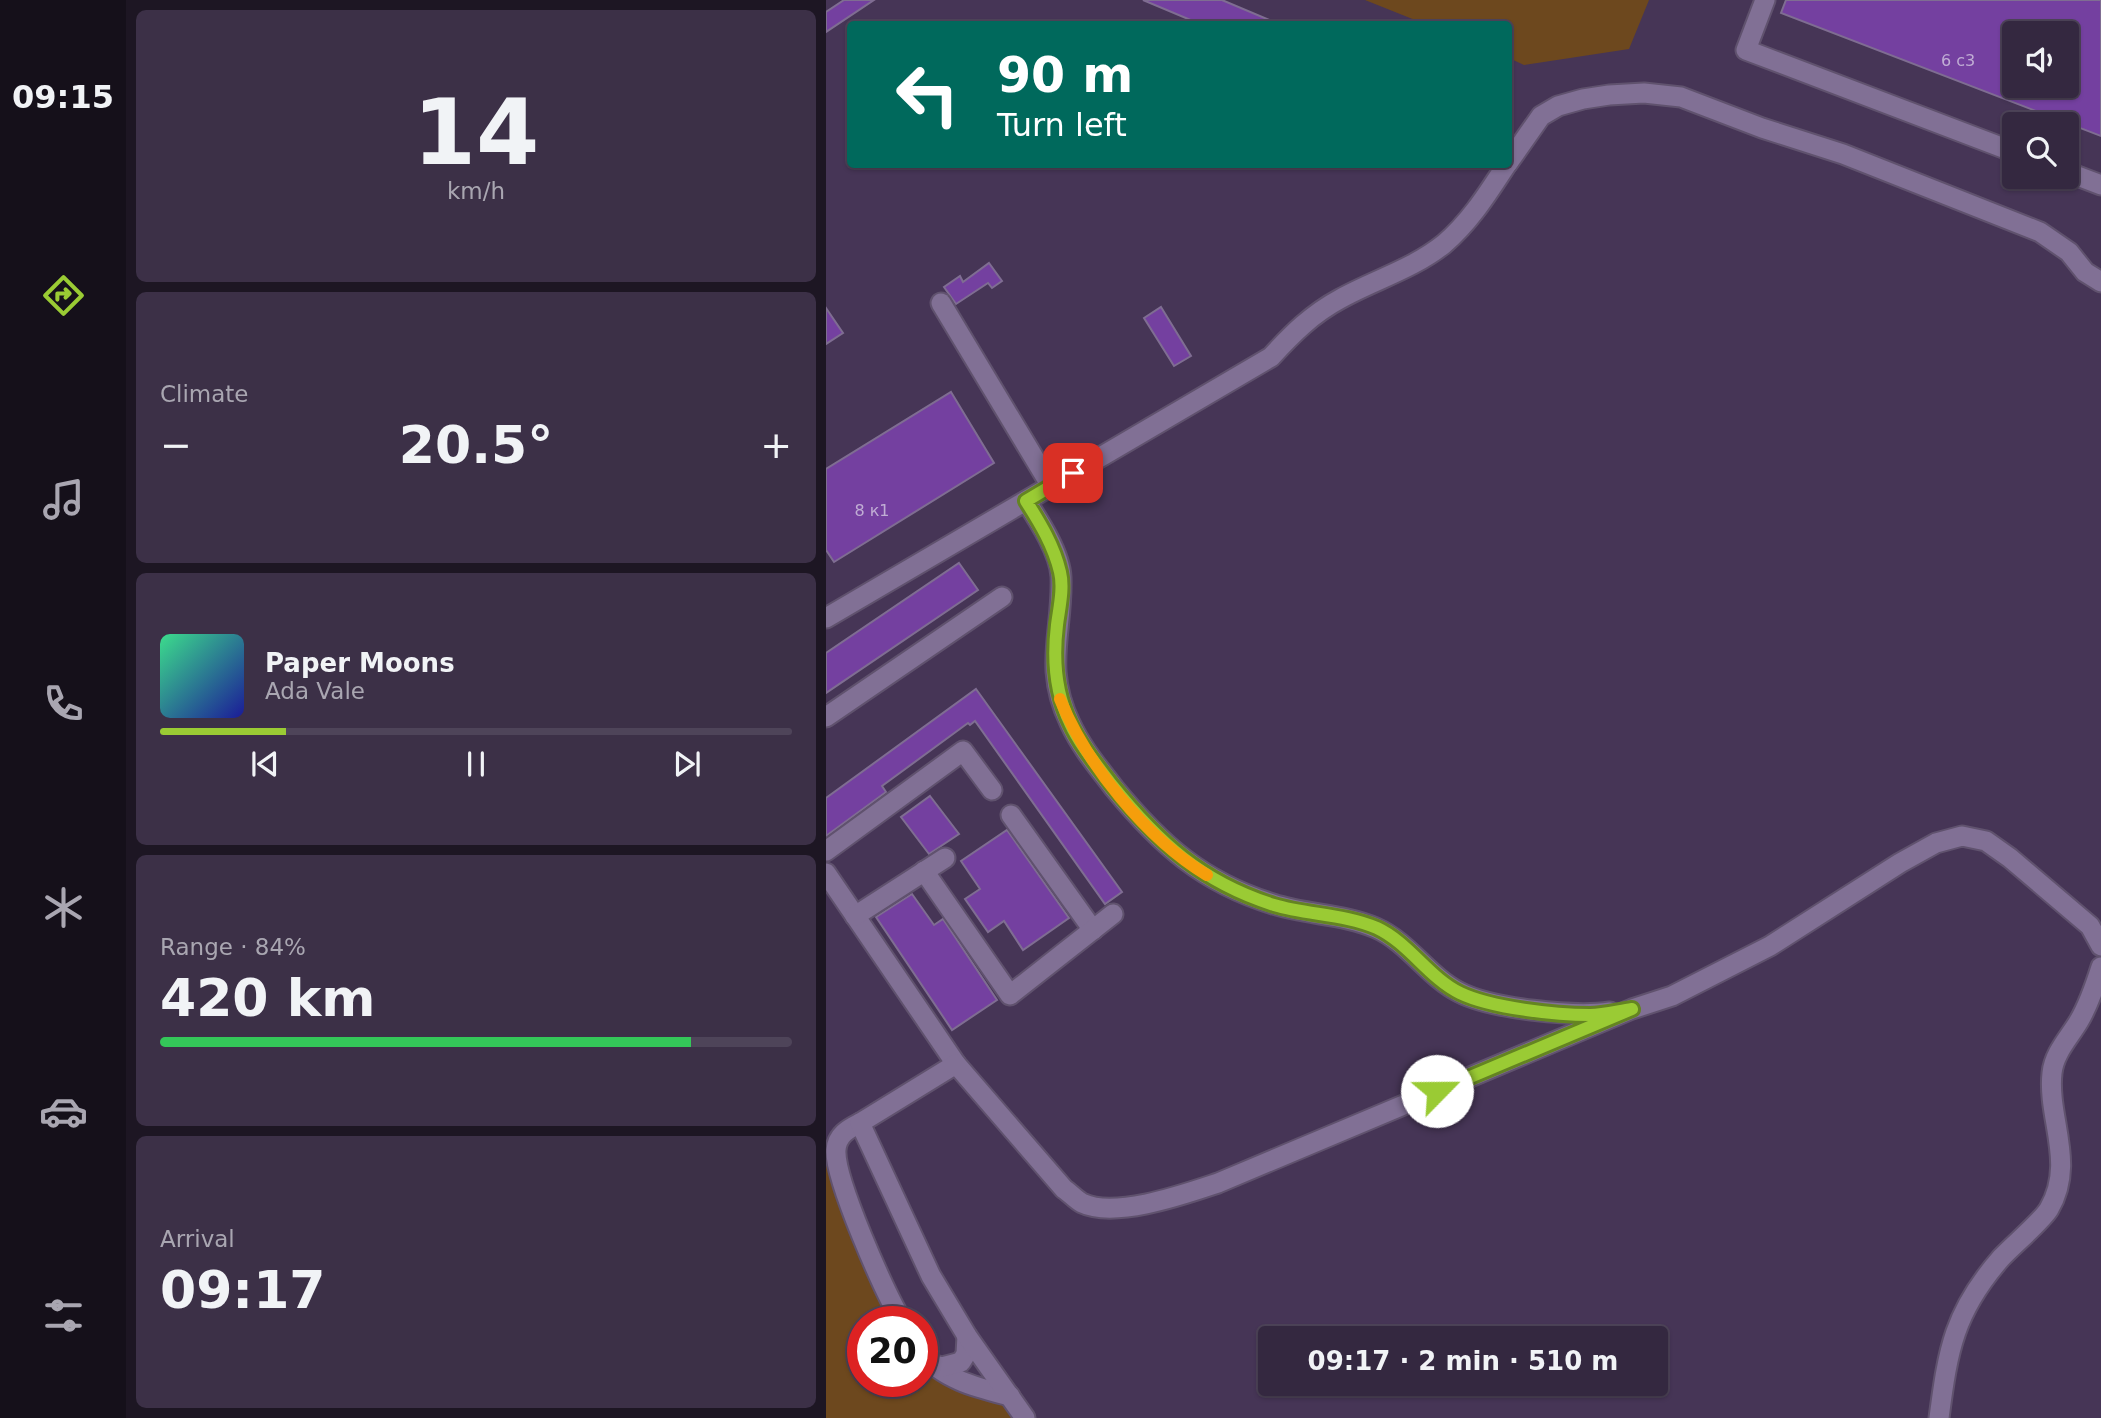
<!DOCTYPE html>
<html lang="en">
<head>
<meta charset="utf-8">
<style>
  :root { --surface:#342840; --page:#3c3047; --text:#f1f3f6; --muted:#a9a6b1; --line:#4e4459; --accent:#9acb34 }
  body { margin:0; font-family:"DejaVu Sans",sans-serif; background:var(--page); color:var(--text); height:100vh; display:flex; flex-direction:column; font-size:26px; white-space:nowrap }
  * { box-sizing:border-box; margin:0 }
  p { font-size:23px; color:var(--muted) }
  .icon { flex:none; width:38px; height:38px; fill:none; stroke:currentColor; stroke-width:2; stroke-linecap:round; stroke-linejoin:round }
  .map { position:relative; flex:1; overflow:hidden }
  .details { display:flex; flex-direction:column; gap:10px; padding:10px; background:#1d1623; width:700px }
  .details>* { flex:none }
  .guide { position:absolute; left:21px; top:21px; width:665px; height:147px; border-radius:7px; box-shadow:0 2px 5px #0004,0 0 0 2px var(--line); background:#00695c; color:#fff; overflow:hidden }
  .buttons { position:absolute; left:1176px; top:21px; display:grid; gap:14px }
  .buttons a { display:grid; place-items:center; width:77px; height:77px; border-radius:7px; background:var(--surface); box-shadow:0 2px 5px #0004,0 0 0 2px var(--line); font-size:35px }
  .speed { position:absolute; left:21px; top:1306px; display:flex; gap:14px; font-size:35px; font-weight:700; text-align:center }
  .speed>* { display:grid; place-content:center; width:91px; height:91px; border-radius:50%; background:var(--surface); box-shadow:0 2px 5px #0004,0 0 0 2px var(--line); line-height:1 }
  .speed .limit { border:10px solid #d22; background:#fff; color:#111 }
  .pin { position:absolute; display:grid; place-items:center; width:60px; height:60px; color:#fff; margin:-30px; border-radius:14px; box-shadow:0 4px 10px #0006 }
  .me { position:absolute; width:77px; margin:-38px; rotate:67deg; stroke-linejoin:round; filter:drop-shadow(0 0 5px #0008) }
  .turn { display:flex; align-items:center; gap:24px; height:147px; padding:0 35px; font-size:32px }
  .turn .icon { width:91px; height:91px; stroke-width:2.5 }
  .turn b { display:block; font-size:49px; line-height:60px }
  .big { font-size:52px; font-weight:800; line-height:1.1 }
  .details .widget { flex:1; display:flex; flex-direction:column; justify-content:center; gap:10px; min-width:0; padding:0 24px; border-radius:10px; background:var(--page) }
  .details .dial { align-items:center; gap:0 }
  .dial b { font-size:91px; line-height:1 }
  .song { display:flex; align-items:center; gap:21px }
  .cover { width:84px; height:84px; border-radius:10px; background:linear-gradient(135deg,hsl(150 70% 55%),hsl(240 70% 35%)) }
  .played { height:7px; border-radius:4px; background:linear-gradient(90deg,var(--accent) 20%,var(--line) 20%) }
  .keys { display:flex; justify-content:space-around; direction:ltr }
  .heat { display:flex; justify-content:space-between; align-items:center; font-size:38px; direction:ltr }
  .charge { height:10px; border-radius:5px; background:linear-gradient(90deg,#34c759 84%,var(--line) 0) }
  .trip { position:absolute; left:432px; top:1326px; width:410px; height:70px; border-radius:7px; background:var(--surface); box-shadow:0 2px 5px #0004,0 0 0 2px var(--line); font-weight:800; line-height:70px; text-align:center }
  main { display:flex; flex:1; min-height:0 }
  .tab-bar { display:flex; flex-direction:column; width:126px; justify-content:space-around; align-items:center; background:#15101a; color:var(--muted) }
  .tab-bar .icon { width:49px; height:49px }
  .tab-bar .active { color:var(--accent) }
  .tab-bar b { font-size:32px; color:var(--text) }
  .map>svg:first-child { display:block }
</style>
</head>
<body>
<main>
<nav class="tab-bar">
<b>09:15</b>
<svg class="icon active" aria-label="directions" viewBox="0 0 24 24"><path d="M12 3l9 9-9 9-9-9zM9 14v-3h6M13 9l2 2-2 2"/></svg>
<svg class="icon" aria-label="music" viewBox="0 0 24 24"><path d="M9 18V5l10-2v13"/><circle cx="6" cy="18" r="3"/><circle cx="16" cy="16" r="3"/></svg>
<svg class="icon" aria-label="phone" viewBox="0 0 24 24"><path d="M5 4h4l2 5-3 2q2 4 5 5l2-3 5 2v4C11 20 4 13 5 4z"/></svg>
<svg class="icon" aria-label="climate" viewBox="0 0 24 24"><path d="M12 3v18M4 7l16 10M4 17L20 7"/></svg>
<svg class="icon" aria-label="car" viewBox="0 0 24 24"><path d="M5 17H2v-5l4-1 3-4h7l3 4 3 1v5h-3M9 17h6M6 11h13"/><circle cx="7" cy="17" r="2"/><circle cx="17" cy="17" r="2"/></svg>
<svg class="icon" aria-label="filters" viewBox="0 0 24 24"><path d="M4 7h16M4 17h16"/><circle cx="9" cy="7" r="2"/><circle cx="15" cy="17" r="2"/></svg>
</nav>
<section class="details">
<div class="widget dial"><b>14</b><p>km/h</p></div>
<div class="widget"><p>Climate</p>
<div class="heat"><a>−</a><b class="big">20.5°</b><a>+</a></div>
</div>
<div class="widget">
<div class="song"><i class="cover"></i><div><b>Paper Moons</b><p>Ada Vale</p></div></div>
<div class="played"></div>
<div class="keys"><svg class="icon" aria-label="previous" viewBox="0 0 24 24"><path d="M18 5L8 12l10 7zM5 5v14"/></svg><svg class="icon" aria-label="pause" viewBox="0 0 24 24"><path d="M8 5v14M16 5v14"/></svg><svg class="icon" aria-label="next" viewBox="0 0 24 24"><path d="M6 5l10 7-10 7zM19 5v14"/></svg></div>
</div>
<div class="widget"><p>Range · 84%</p><b class="big">420 km</b><div class="charge"></div></div>
<div class="widget"><p>Arrival</p><b class="big">09:17</b></div>
</section>
<div class="map">
<svg width="1275" height="1418" viewBox="0 0 1275 1418">
  <rect width="100%" height="100%" fill="#463556"/>
  <!-- green -->
  <g fill="#6d481e">
    <path d="M 539,0 L 823,0 L 803,49 L 698,65 L 683,58 L 682,24 L 599,24 Z"/>
    <path d="M 22,1129 L 10,1148 L 76,1321 L 37,1321 L 37,1381 L 96,1381 L 96,1353 L 165,1391 L 199,1418 L 0,1418 L 0,1146 Z"/>
  </g>
  <!-- building -->
  <g fill="#7440a0" stroke="#7f6d92" stroke-width="2" fill-rule="evenodd">
    <path d="M 18,0 L 48,0 L 0,32 L 0,12 Z"/>
    <path d="M 317,0 L 396,0 L 453,24 L 374,24 Z"/>
    <path d="M 960,0 L 1275,0 L 1275,136 L 955,13 ZM 1188,33 L 1241,33 L 1241,86 L 1188,86 Z"/>
    <path d="M 163,263 L 176,281 L 166,288 L 162,283 L 130,304 L 118,287 L 134,276 L 137,282 Z"/>
    <path d="M 335,307 L 365,356 L 348,366 L 318,318 Z"/>
    <path d="M 0,308 L 17,333 L 0,344 Z"/>
    <path d="M 125,392 L 168,463 L 8,562 L 0,550 L 0,469 Z"/>
    <path d="M 133,563 L 152,590 L 0,693 L 0,653 Z"/>
    <path d="M 150,689 L 296,892 L 279,904 L 149,721 L 144,725 L 142,723 L 56,786 L 60,792 L 0,836 L 0,798 Z"/>
    <path d="M 104,796 L 133,834 L 103,854 L 75,817 Z"/>
    <path d="M 181,830 L 243,918 L 197,950 L 178,921 L 162,932 L 139,899 L 154,889 L 135,861 Z"/>
    <path d="M 86,894 L 108,925 L 117,919 L 171,1000 L 126,1030 L 50,917 Z"/>
  </g>
  <g fill="none" stroke-linecap="round" stroke-linejoin="round">
    <defs>
      <g id="minor">
        <path d="M 939,0 L 920,50 L 1188,152"/>
        <path d="M 682,163 L 715,116 L 732,106 L 757,99 L 783,95 L 818,93 L 855,97 L 936,128 L 1017,154 L 1214,232 L 1243,252 L 1259,272 L 1275,282"/>
        <path d="M 1241,172 L 1275,185"/>
        <path d="M 115,303 L 225,486"/>
        <path d="M 200,501 C 213,521 234,553 235,577 C 237,632 217,667 244,723 C 255,747 272,767 288,788 C 335,845 376,882 447,904 C 481,915 518,914 550,928 C 582,942 602,976 633,992 C 665,1009 749,1017 784,1012"/>
        <path d="M 0,618 L 445,357 C 466,334 486,314 514,299 C 548,280 587,269 618,244 C 644,222 662,193 681,164"/>
        <path d="M 0,717 L 176,597"/>
        <path d="M 185,815 L 267,930"/>
        <path d="M 0,851 L 137,751 L 166,790"/>
        <path d="M 98,871 L 184,995 L 287,914"/>
        <path d="M 0,873 L 130,1064"/>
        <path d="M 29,916 L 119,858"/>
        <path d="M 34,1123 C 22,1129 11,1135 10,1150 C 8,1178 59,1294 76,1321"/>
        <path d="M 96,1353 C 117,1380 153,1388 184,1396"/>
        <path d="M 105,1364 L 116,1367 L 135,1362 L 140,1354 L 141,1336"/>
        <path d="M 199,1418 L 141,1336 L 105,1276 L 34,1123 L 130,1064 L 238,1189 C 244,1193 250,1200 256,1203 C 289,1219 359,1194 392,1183 L 806,1009 L 846,996 L 944,946 L 1074,863 L 1110,843 L 1136,836 L 1160,841 L 1184,858 L 1264,926 L 1275,946"/>
        <path d="M 1113,1418 C 1122,1349 1128,1312 1175,1258 C 1187,1245 1216,1221 1223,1209 C 1250,1163 1221,1118 1226,1073 C 1228,1053 1243,1038 1253,1021 C 1263,1004 1269,986 1275,967"/>
      </g>
    </defs>
    <!-- minor casing -->
    <use href="#minor" stroke="#60526e" stroke-width="23"/>
    <!-- minor -->
    <use href="#minor" stroke="#817095" stroke-width="19"/>
  </g>
  <g fill="none" stroke-linecap="round" stroke-linejoin="round">
    <defs>
      <path id="route" d="M 247,473 L 200,501 C 214,523 228,546 234,572 C 238,588 233,609 231,625 C 227,658 229,692 244,723 C 254,745 270,764 285,784 C 332,842 375,882 448,905 C 481,915 519,914 551,928 C 583,943 603,978 634,993 C 665,1008 730,1015 764,1015 C 778,1015 792,1011 806,1009 L 611,1091"/>
    </defs>
    <!-- route casing -->
    <use href="#route" stroke="#648422" stroke-width="18"/>
    <!-- route -->
    <use href="#route" stroke="#9acb34" stroke-width="12"/>
    <!-- slow -->
    <path stroke="#f59e0b" stroke-width="12" d="M 234,699 C 260,764 321,839 381,875"/>
  </g>
  <g text-anchor="middle" stroke-width="7" stroke-linejoin="round" paint-order="stroke">
    <!-- number labels -->
    <g font-size="16" fill="#c0add4">
      <text x="1132" y="66">6 с3</text>
      <text x="46" y="516">8 к1</text>
    </g>
  </g>
</svg>
<div class="buttons">
<a><svg class="icon" aria-label="sound" viewBox="0 0 24 24"><path d="M4 9h4l5-4v14l-5-4H4zM17 9q2 3 0 6"/></svg></a>
<a><svg class="icon" aria-label="search" viewBox="0 0 24 24"><circle cx="10" cy="10" r="6"/><path d="M15 15l6 6"/></svg></a>
</div>
<div class="speed"><div class="limit">20</div></div>
<div class="pin" style="left:247px;top:473px;background:#d93025"><svg class="icon" aria-label="arrive" viewBox="0 0 24 24"><path d="M6 21V4h12l-3 4 3 4H6"/></svg></div>
<svg class="me" style="left:611px;top:1091px" viewBox="-20 -20 40 40"><circle r="19" fill="#fff"/><path d="M0-13L10 11 0 6-10 11z" fill="#9acb34"/></svg>
<div class="trip">09:17 · 2 min · 510 m</div>
<div class="guide">
<div class="turn"><svg class="icon" aria-label="left" viewBox="0 0 24 24"><path d="M17 20v-9H6M10 6l-5 5 5 5"/></svg><div><b>90 m</b>Turn left</div></div>
</div>
</div>
</main>
</body>
</html>
